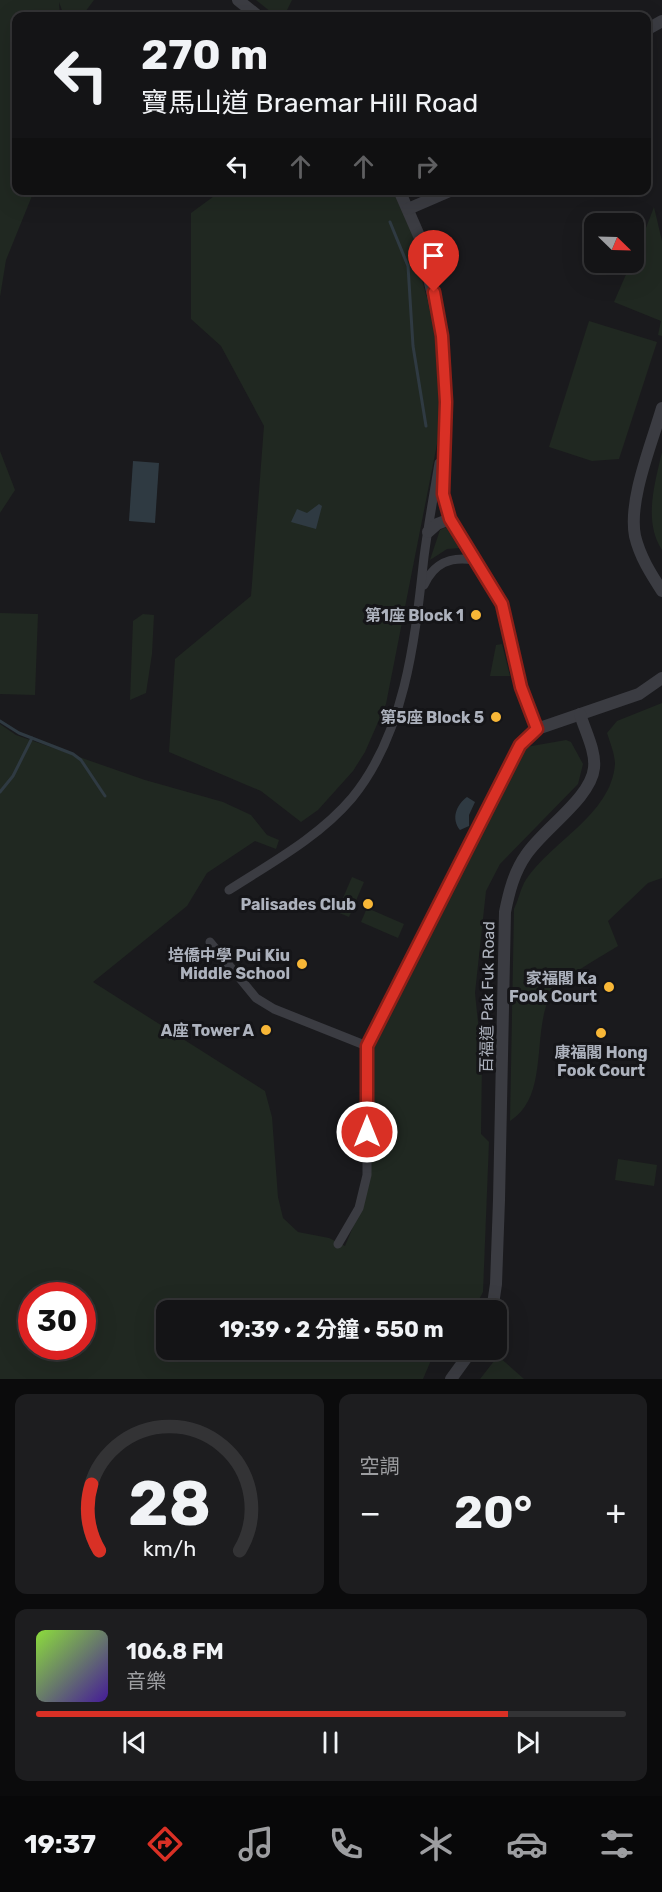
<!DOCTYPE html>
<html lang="zh-TW">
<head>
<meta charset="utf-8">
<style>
  :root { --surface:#141416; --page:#1d1d1f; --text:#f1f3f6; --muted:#9d9ea1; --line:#333335; --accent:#d93025 }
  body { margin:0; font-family:Rubik,"Noto Sans TC",sans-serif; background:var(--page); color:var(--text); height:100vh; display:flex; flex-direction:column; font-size:22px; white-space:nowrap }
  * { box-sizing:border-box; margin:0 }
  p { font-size:20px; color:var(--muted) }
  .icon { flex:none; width:33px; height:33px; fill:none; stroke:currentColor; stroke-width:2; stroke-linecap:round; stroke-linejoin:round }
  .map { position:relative; height:1379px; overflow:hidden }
  .details { display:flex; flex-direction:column; gap:15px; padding:15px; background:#0b0b0c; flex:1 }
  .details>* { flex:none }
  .banner { position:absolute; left:12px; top:12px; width:639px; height:183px; border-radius:12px; box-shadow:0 6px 24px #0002,0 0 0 2px var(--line); background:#141416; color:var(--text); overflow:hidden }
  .needle { width:39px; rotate:113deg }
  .tools { position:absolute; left:584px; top:213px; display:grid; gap:12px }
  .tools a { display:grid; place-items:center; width:60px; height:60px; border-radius:12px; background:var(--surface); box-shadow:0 6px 24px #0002,0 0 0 2px var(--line); font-size:30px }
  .speed { position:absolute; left:18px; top:1282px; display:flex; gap:12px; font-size:30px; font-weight:700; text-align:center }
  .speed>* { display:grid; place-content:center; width:78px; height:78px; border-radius:50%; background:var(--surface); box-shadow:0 6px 24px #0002,0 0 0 2px var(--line); line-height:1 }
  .speed .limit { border:9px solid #d22; background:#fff; color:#111 }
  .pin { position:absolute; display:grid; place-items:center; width:51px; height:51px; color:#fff; margin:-62px -26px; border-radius:50% 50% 50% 0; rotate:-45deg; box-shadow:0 0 6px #0007 }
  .pin .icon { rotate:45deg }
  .me { position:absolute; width:66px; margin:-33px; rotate:0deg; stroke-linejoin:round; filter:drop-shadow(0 0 4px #0008) }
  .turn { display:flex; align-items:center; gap:21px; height:126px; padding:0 30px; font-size:27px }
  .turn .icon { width:78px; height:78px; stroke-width:2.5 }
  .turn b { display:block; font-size:42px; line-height:51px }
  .lanes { display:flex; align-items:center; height:57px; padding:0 30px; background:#0003; justify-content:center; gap:30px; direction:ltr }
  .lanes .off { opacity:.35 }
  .big { font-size:45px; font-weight:700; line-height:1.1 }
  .details .card { flex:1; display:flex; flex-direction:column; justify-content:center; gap:9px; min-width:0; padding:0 21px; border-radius:12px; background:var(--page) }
  .details .dial { align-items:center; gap:0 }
  .dial svg { height:156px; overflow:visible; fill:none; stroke:var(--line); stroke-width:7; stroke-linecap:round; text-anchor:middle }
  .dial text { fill:var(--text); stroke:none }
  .song { display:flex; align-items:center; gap:18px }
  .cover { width:72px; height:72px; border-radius:9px; background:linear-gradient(135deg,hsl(90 70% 55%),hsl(260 70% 35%)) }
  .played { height:6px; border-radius:3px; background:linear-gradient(90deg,var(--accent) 80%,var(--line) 80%) }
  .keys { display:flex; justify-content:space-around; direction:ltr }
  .heat { display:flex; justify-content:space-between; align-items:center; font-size:33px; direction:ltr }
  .details .tiles { flex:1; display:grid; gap:15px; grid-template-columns:1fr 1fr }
  .card:last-child { grid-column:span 2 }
  .trip { position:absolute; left:156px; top:1300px; width:351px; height:60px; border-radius:12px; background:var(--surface); box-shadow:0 6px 24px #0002,0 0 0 2px var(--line); font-weight:700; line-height:60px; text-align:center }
  .tabs { display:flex; height:96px; justify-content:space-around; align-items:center; background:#080809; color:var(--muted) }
  .tabs .icon { width:42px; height:42px }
  .tabs .active { color:var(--accent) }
  .tabs b { font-size:27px; color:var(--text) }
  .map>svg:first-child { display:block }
</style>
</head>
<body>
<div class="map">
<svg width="662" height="1379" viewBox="0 0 662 1379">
  <rect width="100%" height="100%" fill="#1a1a1d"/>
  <!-- green -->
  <g fill="#202821" fill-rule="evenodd">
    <path d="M 0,0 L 94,0 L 82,16 L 64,16 L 59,2 L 60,16 L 16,16 L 16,190 L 34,191 L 6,260 L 0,297 Z"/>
    <path d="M 256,0 L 292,0 L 284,16 L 276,16 Z"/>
    <path d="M 221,191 L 394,191 L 414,236 L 421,258 L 421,276 L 426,295 L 435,317 L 441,397 L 439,434 L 386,704 L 365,752 L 353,771 L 318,810 L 301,822 L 261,791 L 169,752 L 175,659 L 251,596 L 264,426 L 221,346 L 191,319 L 191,213 Z"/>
    <path d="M 654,207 L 662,241 L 662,336 L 658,335 L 661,321 L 614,302 L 631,263 L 633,262 Z"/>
    <path d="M 589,321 L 657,342 L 619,459 L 592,461 L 549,447 Z"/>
    <path d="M 0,451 L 15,490 L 0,513 Z"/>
    <path d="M 662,452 L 662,550 C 643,521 655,483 662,452 Z"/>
    <path d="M 449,526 L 461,548 L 447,549 L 430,560 L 440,530 Z"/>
    <path d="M 0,613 L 38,614 L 35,695 L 0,694 Z"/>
    <path d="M 143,614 L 154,615 L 152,654 L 146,693 L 130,700 L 133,621 Z"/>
    <path d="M 502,644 L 510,676 L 490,676 L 496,645 Z"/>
    <path d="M 662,703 L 662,878 L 648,883 L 608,921 L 618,946 C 604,955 562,978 554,990 C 529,1025 552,1095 510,1121 L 514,909 C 518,901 520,891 524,883 C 549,842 611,816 615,764 C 615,755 610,742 607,733 L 617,721 Z"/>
    <path d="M 0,724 L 16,735 L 145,780 L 223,802 L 251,815 L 267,835 L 279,840 L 276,849 L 255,841 L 207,873 L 187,906 L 93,982 L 265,1091 L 272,1117 L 278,1197 L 283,1218 L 298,1232 L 329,1238 L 345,1246 L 363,1203 L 373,1047 L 489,814 L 526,747 L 566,740 L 571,742 L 583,764 L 578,784 L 500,864 L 486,891 L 475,993 L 482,1061 L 481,1134 L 489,1142 L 483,1292 L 473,1311 L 166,1311 L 166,1350 L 442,1350 L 432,1358 L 423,1379 L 0,1379 ZM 32,1296 L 82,1296 L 82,1347 L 32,1347 Z"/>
    <path d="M 352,877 L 364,882 L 349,917 L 337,912 Z"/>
    <path d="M 367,908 L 404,924 L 398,938 L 361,922 Z"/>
    <path d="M 618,1159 L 657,1165 L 654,1186 L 615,1180 Z"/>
    <path d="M 498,1356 L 524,1379 L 480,1379 Z"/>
  </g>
  <!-- water -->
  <g fill="#2f3a42">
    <path d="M 133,461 L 159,463 L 155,523 L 129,521 Z"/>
    <path d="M 319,504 L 322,506 L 316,529 L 291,522 L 297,509 L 307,513 Z"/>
    <path d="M 467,797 L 475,802 L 469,815 L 469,826 L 460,830 C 451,819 456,805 467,797 Z"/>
  </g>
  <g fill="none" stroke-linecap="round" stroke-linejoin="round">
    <!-- stream -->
    <g stroke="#2f3a42" stroke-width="3">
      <path d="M 646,152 L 650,153"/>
      <path d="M 390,222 L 408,266 L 413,346 L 426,426"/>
      <path d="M 0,721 L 19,733 L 73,754 L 81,760 L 105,796"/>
      <path d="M 0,792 L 13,776 L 32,738"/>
    </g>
    <!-- minor -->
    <g stroke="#3b3c42" stroke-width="9">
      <path d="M 424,585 C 434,563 450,556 474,560"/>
      <path d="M 229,890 C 271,863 319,837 352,798 C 406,732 415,638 424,557 C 428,526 434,494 439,463"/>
      <path d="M 210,942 L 256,998 L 274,1009 L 367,1046"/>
      <path d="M 338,1244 L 359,1208 L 367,1175 L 367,1046 L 520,745 L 537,729"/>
    </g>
    <!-- tertiary -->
    <g stroke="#3b3c42" stroke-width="12">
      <path d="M 238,0 L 258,16"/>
      <path d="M 646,30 L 662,21"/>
      <path d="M 399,190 L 420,238 L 441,331 L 446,402 L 443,494 L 450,519 L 502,604 L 521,687 L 537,729 L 639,694 L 662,678"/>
      <path d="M 408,209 L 452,190"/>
      <path d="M 662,408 C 652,443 628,500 635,536 C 640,557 651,574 662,591"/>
      <path d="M 428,532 L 437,524 L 450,519"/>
      <path d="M 492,1311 L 496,1284 L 499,1200 L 505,912 C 509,892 514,872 526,855 C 543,829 591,798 594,768 C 596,751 585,731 580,714"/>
      <path d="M 451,1379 L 472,1350"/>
    </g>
  </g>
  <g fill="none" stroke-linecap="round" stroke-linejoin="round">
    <defs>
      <path id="route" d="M 367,1132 L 367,1046 L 520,745 L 537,729 L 521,687 L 502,604 L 450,519 L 443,494 L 446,402 L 442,336 L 434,292"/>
    </defs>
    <!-- route casing -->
    <use href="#route" stroke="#8d1f18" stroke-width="15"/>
    <!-- route -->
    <use href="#route" stroke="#d93025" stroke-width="10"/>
  </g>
  <!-- markers -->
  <g fill="#f8b737" stroke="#151518" stroke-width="2">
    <circle cx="476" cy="615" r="6"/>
    <circle cx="496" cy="717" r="6"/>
    <circle cx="368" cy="904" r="6"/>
    <circle cx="302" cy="964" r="6"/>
    <circle cx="609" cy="987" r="6"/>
    <circle cx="266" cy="1030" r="6"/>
    <circle cx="601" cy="1033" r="6"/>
  </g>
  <g text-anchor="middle" stroke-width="6" stroke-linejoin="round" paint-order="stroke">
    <!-- poi labels -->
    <g font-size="16" font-weight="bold" fill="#adb2bd" stroke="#151518" text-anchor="end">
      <text x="464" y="621">第1座 Block 1</text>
      <text x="484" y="723">第5座 Block 5</text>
      <text x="356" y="910">Palisades Club</text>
      <text x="290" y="961">培僑中學 Pui Kiu<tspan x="290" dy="18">Middle School</tspan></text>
      <text x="597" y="984">家福閣 Ka<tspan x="597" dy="18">Fook Court</tspan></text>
      <text x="254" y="1036">A座 Tower A</text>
      <text x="601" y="1058" text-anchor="middle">康福閣 Hong<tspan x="601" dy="18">Fook Court</tspan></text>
    </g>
    <!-- street labels -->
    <g font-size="16" fill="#adb2bd" stroke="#151518">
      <text transform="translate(487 997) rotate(-89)" y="6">百福道 Pak Fuk Road</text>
    </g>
  </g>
</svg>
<div class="tools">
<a><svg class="needle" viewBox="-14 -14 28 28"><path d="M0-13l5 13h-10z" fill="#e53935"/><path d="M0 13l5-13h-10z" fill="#9d9ea1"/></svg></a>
</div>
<div class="speed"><div class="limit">30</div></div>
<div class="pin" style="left:434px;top:292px;background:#d93025"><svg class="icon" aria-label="arrive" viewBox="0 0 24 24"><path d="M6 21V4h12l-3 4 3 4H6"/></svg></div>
<svg class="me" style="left:367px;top:1132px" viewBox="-20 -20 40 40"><circle r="17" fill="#d93025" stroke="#fff" stroke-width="3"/><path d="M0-11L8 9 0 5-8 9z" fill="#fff"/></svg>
<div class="trip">19:39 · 2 分鐘 · 550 m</div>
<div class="banner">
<div class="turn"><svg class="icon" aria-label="left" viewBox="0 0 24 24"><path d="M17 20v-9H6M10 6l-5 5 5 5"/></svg><div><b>270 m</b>寶馬山道 Braemar Hill Road</div></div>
<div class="lanes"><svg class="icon" aria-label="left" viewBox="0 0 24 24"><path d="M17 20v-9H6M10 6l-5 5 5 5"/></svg><svg class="icon off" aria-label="ahead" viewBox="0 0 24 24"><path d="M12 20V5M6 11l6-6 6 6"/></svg><svg class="icon off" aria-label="ahead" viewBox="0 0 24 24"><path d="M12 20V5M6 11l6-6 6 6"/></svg><svg class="icon off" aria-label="right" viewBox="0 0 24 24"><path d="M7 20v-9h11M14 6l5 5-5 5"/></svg></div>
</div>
</div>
<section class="details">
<div class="tiles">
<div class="card dial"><svg viewBox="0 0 100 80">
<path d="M14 69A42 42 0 1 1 86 69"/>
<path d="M14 69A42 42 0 0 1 10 35" stroke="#d93025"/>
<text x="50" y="56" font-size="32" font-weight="700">28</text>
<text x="50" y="72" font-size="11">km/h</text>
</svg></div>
<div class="card"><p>空調</p>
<div class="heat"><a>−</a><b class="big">20°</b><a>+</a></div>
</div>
<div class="card">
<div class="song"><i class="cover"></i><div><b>106.8 FM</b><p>音樂</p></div></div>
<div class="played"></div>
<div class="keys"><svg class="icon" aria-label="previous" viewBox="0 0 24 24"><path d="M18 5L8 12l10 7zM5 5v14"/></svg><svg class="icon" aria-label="pause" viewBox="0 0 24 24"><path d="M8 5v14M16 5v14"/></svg><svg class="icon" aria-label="next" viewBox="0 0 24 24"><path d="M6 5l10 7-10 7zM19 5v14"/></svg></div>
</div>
</div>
</section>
<nav class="tabs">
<b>19:37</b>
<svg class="icon active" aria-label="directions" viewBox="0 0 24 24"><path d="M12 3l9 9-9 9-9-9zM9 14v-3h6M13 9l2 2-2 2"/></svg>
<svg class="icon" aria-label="music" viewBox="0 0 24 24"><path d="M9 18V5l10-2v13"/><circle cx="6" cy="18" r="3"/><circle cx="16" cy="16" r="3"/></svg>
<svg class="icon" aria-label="phone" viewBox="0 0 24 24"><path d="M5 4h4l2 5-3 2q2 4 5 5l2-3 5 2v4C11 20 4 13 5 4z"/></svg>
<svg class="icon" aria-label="climate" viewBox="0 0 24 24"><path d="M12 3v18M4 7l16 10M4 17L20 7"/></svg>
<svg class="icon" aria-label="car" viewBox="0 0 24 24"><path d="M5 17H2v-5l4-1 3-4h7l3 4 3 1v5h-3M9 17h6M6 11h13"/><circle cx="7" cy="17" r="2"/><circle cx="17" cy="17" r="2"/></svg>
<svg class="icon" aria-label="filters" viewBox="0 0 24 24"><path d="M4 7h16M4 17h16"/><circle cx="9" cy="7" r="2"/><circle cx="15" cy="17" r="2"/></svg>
</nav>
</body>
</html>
